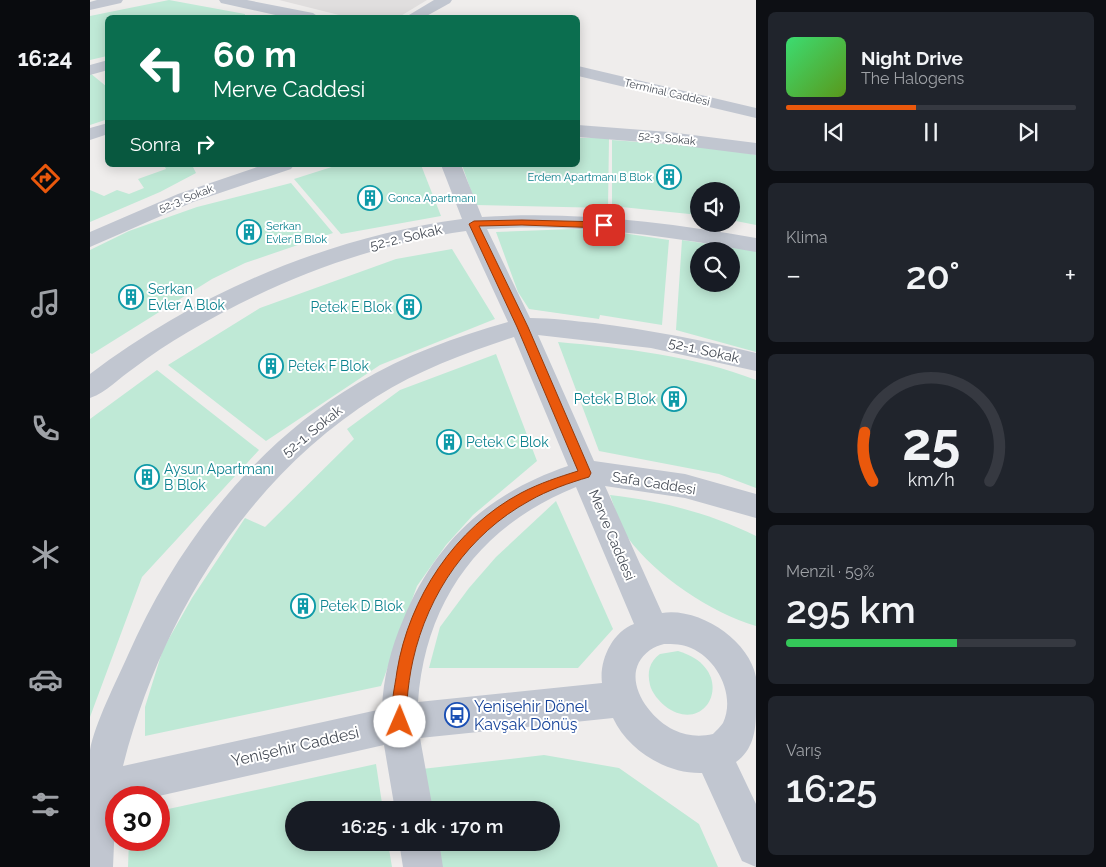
<!DOCTYPE html>
<html lang="tr">
<head>
<meta charset="utf-8">
<style>
  :root { --surface:#171b24; --page:#20242c; --text:#f1f3f6; --muted:#9ea1a6; --line:#363941; --accent:#ea580c }
  body { margin:0; font-family:Raleway,sans-serif; background:var(--page); color:var(--text); height:100vh; display:flex; flex-direction:column; font-size:19px; white-space:nowrap }
  * { box-sizing:border-box; margin:0 }
  p { font-size:16px; color:var(--muted) }
  .icon { flex:none; width:28px; height:28px; fill:none; stroke:currentColor; stroke-width:2; stroke-linecap:round; stroke-linejoin:round }
  .map { position:relative; flex:1; overflow:hidden }
  .details { display:flex; flex-direction:column; gap:12px; padding:12px; background:#0d0f14; width:350px }
  .details>* { flex:none }
  .hud { position:absolute; left:15px; top:15px; width:475px; height:152px; border-radius:8px; box-shadow:0 2px 12px #0003; background:#0b6e4f; color:#fff; overflow:hidden }
  .buttons { position:absolute; left:600px; top:182px; display:grid; gap:10px }
  .buttons a { display:grid; place-items:center; width:50px; height:50px; border-radius:50%; background:var(--surface); box-shadow:0 2px 12px #0003; font-size:25px }
  .speed { position:absolute; left:15px; top:786px; display:flex; gap:10px; font-size:25px; font-weight:700; text-align:center }
  .speed>* { display:grid; place-content:center; width:65px; height:65px; border-radius:50%; background:var(--surface); box-shadow:0 2px 12px #0003; line-height:1 }
  .speed .limit { border:8px solid #d22; background:#fff; color:#111 }
  .pin { position:absolute; display:grid; place-items:center; width:42px; height:42px; color:#fff; margin:-21px; border-radius:10px; box-shadow:0 2px 8px #0006 }
  .me { position:absolute; width:55px; margin:-28px; rotate:1deg; stroke-linejoin:round; filter:drop-shadow(0 0 4px #0008) }
  .turn { display:flex; align-items:center; gap:18px; height:105px; padding:0 25px; font-size:22px }
  .turn .icon { width:65px; height:65px; stroke-width:2.5 }
  .turn b { display:block; font-size:35px; line-height:42px }
  .then { display:flex; align-items:center; height:48px; padding:0 25px; background:#0003; gap:10px; font-size:19px }
  .big { font-size:38px; font-weight:600; line-height:1.1 }
  .details .widget { flex:1; display:flex; flex-direction:column; justify-content:center; gap:8px; min-width:0; padding:0 18px; border-radius:8px; background:var(--page) }
  .details .dial { align-items:center; gap:0 }
  .dial svg { height:130px; overflow:visible; fill:none; stroke:var(--line); stroke-width:7; stroke-linecap:round; text-anchor:middle }
  .dial text { fill:var(--text); stroke:none }
  .song { display:flex; align-items:center; gap:15px }
  .cover { width:60px; height:60px; border-radius:8px; background:linear-gradient(135deg,hsl(140 70% 55%),hsl(90 70% 35%)) }
  .played { height:5px; border-radius:2px; background:linear-gradient(90deg,var(--accent) 45%,var(--line) 45%) }
  .keys { display:flex; justify-content:space-around; direction:ltr }
  .heat { display:flex; justify-content:space-between; align-items:center; font-size:28px; direction:ltr }
  .charge { height:8px; border-radius:4px; background:linear-gradient(90deg,#34c759 59%,var(--line) 0) }
  .trip { position:absolute; left:195px; top:801px; width:275px; height:50px; border-radius:25px; background:var(--surface); box-shadow:0 2px 12px #0003; font-weight:600; line-height:50px; text-align:center }
  main { display:flex; flex:1; min-height:0 }
  .menu { display:flex; flex-direction:column; width:90px; justify-content:space-around; align-items:center; background:#090b0e; color:var(--muted) }
  .menu .icon { width:35px; height:35px }
  .menu .active { color:var(--accent) }
  .menu b { font-size:22px; color:var(--text) }
  .map>svg:first-child { display:block }
</style>
</head>
<body>
<main>
<nav class="menu">
<b>16:24</b>
<svg class="icon active" aria-label="directions" viewBox="0 0 24 24"><path d="M12 3l9 9-9 9-9-9zM9 14v-3h6M13 9l2 2-2 2"/></svg>
<svg class="icon" aria-label="music" viewBox="0 0 24 24"><path d="M9 18V5l10-2v13"/><circle cx="6" cy="18" r="3"/><circle cx="16" cy="16" r="3"/></svg>
<svg class="icon" aria-label="phone" viewBox="0 0 24 24"><path d="M5 4h4l2 5-3 2q2 4 5 5l2-3 5 2v4C11 20 4 13 5 4z"/></svg>
<svg class="icon" aria-label="climate" viewBox="0 0 24 24"><path d="M12 3v18M4 7l16 10M4 17L20 7"/></svg>
<svg class="icon" aria-label="car" viewBox="0 0 24 24"><path d="M5 17H2v-5l4-1 3-4h7l3 4 3 1v5h-3M9 17h6M6 11h13"/><circle cx="7" cy="17" r="2"/><circle cx="17" cy="17" r="2"/></svg>
<svg class="icon" aria-label="filters" viewBox="0 0 24 24"><path d="M4 7h16M4 17h16"/><circle cx="9" cy="7" r="2"/><circle cx="15" cy="17" r="2"/></svg>
</nav>
<div class="map">
<svg width="666" height="867" viewBox="0 0 666 867">
  <rect width="100%" height="100%" fill="#efedec"/>
  <!-- education -->
  <path fill="#e0dede" d="M 189,0 L 337,0 L 309,17 L 261,18 Z"/>
  <!-- green -->
  <g fill="#bfe9d6" fill-rule="evenodd">
    <path d="M 79,0 L 155,14 L 155,17 L 18,18 L 17,56 L 0,60 L 0,16 Z"/>
    <path d="M 0,73 L 17,87 L 18,119 L 0,125 Z"/>
    <path d="M 488,138 L 519,138 L 518,208 L 386,205 L 372,165 L 488,165 Z"/>
    <path d="M 522,140 L 629,148 L 666,155 L 666,225 L 641,220 L 641,191 L 609,191 L 609,215 L 522,206 Z"/>
    <path d="M 74,165 L 102,165 L 106,173 L 70,192 L 0,222 L 0,190 L 14,196 L 27,190 L 39,194 L 54,188 L 48,179 L 76,169 Z"/>
    <path d="M 248,165 L 331,165 L 351,216 L 251,234 L 204,179 Z"/>
    <path d="M 201,183 L 243,233 L 155,263 L 122,279 L 2,354 L 0,353 L 0,250 L 39,231 L 107,207 Z"/>
    <path d="M 483,229 L 519,231 L 579,240 L 572,325 L 510,315 L 509,319 L 439,309 L 428,292 L 406,232 Z"/>
    <path d="M 592,240 L 666,251 L 666,352 L 586,330 ZM 609,251 L 641,251 L 641,284 L 609,284 Z"/>
    <path d="M 362,249 L 405,319 L 290,365 L 176,441 L 78,365 L 170,308 L 306,259 Z"/>
    <path d="M 468,342 C 534,348 604,356 666,380 L 666,488 L 629,474 L 509,451 Z"/>
    <path d="M 406,354 L 447,461 L 383,515 L 356,545 L 327,586 L 291,686 L 55,736 L 55,707 L 73,649 L 102,598 L 155,518 L 175,527 L 264,439 L 257,429 L 310,390 Z"/>
    <path d="M 67,370 L 169,450 L 52,577 L 0,717 L 0,419 Z"/>
    <path d="M 520,495 C 572,501 619,513 666,536 L 666,626 C 621,613 565,575 538,538 C 529,526 525,508 520,495 Z"/>
    <path d="M 466,501 L 523,629 L 488,668 L 339,668 L 350,627 L 379,588 L 406,557 Z"/>
    <path d="M 588,651 C 650,669 618,739 575,706 C 569,701 562,693 560,685 C 557,672 559,662 570,654 Z"/>
    <path d="M 454,755 L 529,768 L 609,824 L 628,867 L 346,867 L 342,843 L 461,842 L 461,810 L 338,810 L 332,769 Z"/>
    <path d="M 286,764 L 293,810 L 204,810 L 204,842 L 298,843 L 302,867 L 38,867 L 39,840 L 69,840 L 69,811 Z"/>
  </g>
  <g fill="none" stroke-linecap="round" stroke-linejoin="round">
    <!-- minor -->
    <g fill="#c1c6d0" fill-rule="evenodd">
      <path d="M 7,0 L 33,0 L 31,3 L 0,10 L 0,2 Z"/>
      <path d="M 129,0 L 157,0 L 223,13 L 230,18 L 199,18 L 131,3 Z"/>
      <path d="M 344,0 L 362,0 L 360,3 L 333,18 L 314,18 Z"/>
      <path d="M 18,60 L 18,70 L 0,75 L 0,65 Z"/>
      <path d="M 488,66 L 666,108 L 666,118 L 488,76 Z"/>
      <path d="M 18,123 L 18,134 L 0,140 L 0,128 Z"/>
      <path d="M 488,125 L 579,132 L 666,143 L 666,155 L 579,144 L 488,137 Z"/>
      <path d="M 173,165 L 204,165 L 201,169 L 103,202 L 0,247 L 0,232 L 88,194 Z"/>
      <path d="M 351,165 L 371,165 L 392,217 C 484,211 575,222 666,238 L 666,252 C 577,236 488,223 397,229 L 440,318 C 462,318 483,321 505,323 C 559,330 613,340 666,353 L 666,371 L 561,348 L 448,335 L 504,461 L 595,474 L 666,494 L 666,518 L 595,498 L 515,486 L 572,613 C 609,607 659,640 666,677 C 666,687 666,700 666,711 C 666,731 663,750 646,762 L 666,804 L 666,867 L 652,861 L 612,773 C 576,774 538,750 523,718 L 330,738 L 343,810 L 305,810 L 294,745 L 60,798 L 26,798 L 23,867 L 0,867 C 0,841 0,814 0,788 C 0,776 0,762 0,750 C 5,723 26,682 38,655 C 86,546 164,444 268,383 C 315,355 365,337 418,322 L 376,231 C 278,245 182,282 98,332 C 79,343 61,355 44,368 C 29,378 17,392 0,398 L 0,374 C 107,293 238,237 372,219 ZM 424,337 L 478,466 C 398,493 345,542 313,620 C 301,648 293,678 292,709 L 33,766 C 70,620 157,478 286,397 C 329,370 376,353 424,337 ZM 486,487 L 544,624 C 522,632 509,661 512,683 L 328,702 C 335,600 391,525 486,487 ZM 574,644 C 583,644 593,644 601,648 C 627,659 646,695 633,723 C 630,727 626,731 623,734 C 610,737 596,736 584,730 C 557,717 527,674 560,650 C 564,647 570,645 574,644 Z"/>
      <path d="M 309,842 L 349,842 L 353,867 L 313,867 Z"/>
    </g>
  </g>
  <!-- route -->
  <path fill="#ea580c" stroke="#983908" d="M 432,220 L 514,222 L 518,225 L 514,228 L 432,225 L 389,226 L 438,327 L 501,473 L 499,477 C 479,483 458,490 439,501 C 379,534 338,593 323,660 C 320,673 318,688 317,701 C 317,710 319,719 315,728 L 310,730 L 305,728 C 298,711 305,688 307,671 C 319,598 365,528 431,493 C 450,483 469,477 488,471 L 427,327 L 379,224 L 384,221 Z"/>
  <!-- icons -->
  <defs>
    <symbol id="building-ring" viewBox="-11 -11 22 22"><circle r="9.5" fill="#fff" stroke="#0f9aa8" stroke-width="1.5"/><path d="M-4-6H4V6H1V3H-1V6H-4ZM-2.5-4.3h1.7v1.8h-1.7ZM.8-4.3h1.7v1.8H.8ZM-2.5-1h1.7V.8h-1.7ZM.8-1h1.7V.8H.8Z" fill="#0f9aa8"/></symbol>
    <symbol id="bus-ring" viewBox="-11 -11 22 22"><circle r="9.5" fill="#fff" stroke="#1a4fb4" stroke-width="1.5"/><path d="M-5-6H5V4H4V6H2V4H-2V6H-4V4H-5ZM-3.5-4V0h7V-4ZM-3.5 1.2v1.5H-2V1.2ZM2 1.2v1.5H3.5V1.2Z" fill="#1a4fb4"/></symbol>
  </defs>
  <g fill-rule="evenodd">
    <use href="#building-ring" x="565" y="163" width="28" height="28"/>
    <use href="#building-ring" x="266" y="184" width="28" height="28"/>
    <use href="#building-ring" x="145" y="218" width="28" height="28"/>
    <use href="#building-ring" x="27" y="283" width="28" height="28"/>
    <use href="#building-ring" x="305" y="293" width="28" height="28"/>
    <use href="#building-ring" x="167" y="352" width="28" height="28"/>
    <use href="#building-ring" x="570" y="385" width="28" height="28"/>
    <use href="#building-ring" x="345" y="428" width="28" height="28"/>
    <use href="#building-ring" x="43" y="463" width="28" height="28"/>
    <use href="#building-ring" x="199" y="592" width="28" height="28"/>
    <use href="#bus-ring" x="353" y="701" width="28" height="28"/>
  </g>
  <g text-anchor="middle" stroke-width="4" stroke-linejoin="round" paint-order="stroke">
    <!-- far-street labels -->
    <g font-size="11" fill="#474d57" stroke="#fff">
      <text transform="translate(577 92) rotate(13)" y="4">Terminal Caddesi</text>
      <text transform="translate(577 138) rotate(6)" y="4">52-3. Sokak</text>
      <text transform="translate(96 198) rotate(-21)" y="4">52-3. Sokak</text>
    </g>
    <!-- far-culture labels -->
    <g font-size="11" fill="#0d838f" stroke="#fff" text-anchor="start">
      <text x="562" y="181" text-anchor="end">Erdem Apartmanı B Blok</text>
      <text x="298" y="202">Gonca Apartmanı</text>
      <text x="176" y="230">Serkan<tspan x="176" dy="13">Evler B Blok</tspan></text>
    </g>
    <!-- street labels -->
    <g font-size="14" fill="#474d57" stroke="#fff">
      <text transform="translate(316 237) rotate(-13)" y="5">52-2. Sokak</text>
      <text transform="translate(614 350) rotate(13)" y="5">52-1. Sokak</text>
      <text transform="translate(222 431) rotate(-39)" y="5">52-1. Sokak</text>
      <text transform="translate(564 483) rotate(9)" y="5">Safa Caddesi</text>
      <text transform="translate(522 535) rotate(67)" y="5">Merve Caddesi</text>
    </g>
    <!-- culture labels -->
    <g font-size="14" fill="#0d838f" stroke="#fff" text-anchor="start">
      <text x="58" y="294">Serkan<tspan x="58" dy="16">Evler A Blok</tspan></text>
      <text x="302" y="312" text-anchor="end">Petek E Blok</text>
      <text x="198" y="371">Petek F Blok</text>
      <text x="566" y="404" text-anchor="end">Petek B Blok</text>
      <text x="376" y="447">Petek C Blok</text>
      <text x="74" y="474">Aysun Apartmanı<tspan x="74" dy="16">B Blok</tspan></text>
      <text x="230" y="611">Petek D Blok</text>
    </g>
    <!-- near-transit labels -->
    <g font-size="16" fill="#164399" stroke="#fff" text-anchor="start">
      <text x="384" y="712">Yenişehir Dönel<tspan x="384" dy="18">Kavşak Dönüş</tspan></text>
    </g>
    <!-- near-street labels -->
    <g font-size="16" fill="#474d57" stroke="#fff">
      <text transform="translate(205 746) rotate(-13)" y="6">Yenişehir Caddesi</text>
    </g>
  </g>
</svg>
<div class="buttons">
<a><svg class="icon" aria-label="sound" viewBox="0 0 24 24"><path d="M4 9h4l5-4v14l-5-4H4zM17 9q2 3 0 6"/></svg></a>
<a><svg class="icon" aria-label="search" viewBox="0 0 24 24"><circle cx="10" cy="10" r="6"/><path d="M15 15l6 6"/></svg></a>
</div>
<div class="speed"><div class="limit">30</div></div>
<div class="pin" style="left:514px;top:225px;background:#d93025"><svg class="icon" aria-label="arrive" viewBox="0 0 24 24"><path d="M6 21V4h12l-3 4 3 4H6"/></svg></div>
<svg class="me" style="left:310px;top:722px" viewBox="-20 -20 40 40"><circle r="19" fill="#fff"/><path d="M0-13L10 11 0 6-10 11z" fill="#ea580c"/></svg>
<div class="trip">16:25 · 1 dk · 170 m</div>
<div class="hud">
<div class="turn"><svg class="icon" aria-label="left" viewBox="0 0 24 24"><path d="M17 20v-9H6M10 6l-5 5 5 5"/></svg><div><b>60 m</b>Merve Caddesi</div></div>
<div class="then">Sonra<svg class="icon" aria-label="right" viewBox="0 0 24 24"><path d="M7 20v-9h11M14 6l5 5-5 5"/></svg></div>
</div>
</div>
<section class="details">
<div class="widget">
<div class="song"><i class="cover"></i><div><b>Night Drive</b><p>The Halogens</p></div></div>
<div class="played"></div>
<div class="keys"><svg class="icon" aria-label="previous" viewBox="0 0 24 24"><path d="M18 5L8 12l10 7zM5 5v14"/></svg><svg class="icon" aria-label="pause" viewBox="0 0 24 24"><path d="M8 5v14M16 5v14"/></svg><svg class="icon" aria-label="next" viewBox="0 0 24 24"><path d="M6 5l10 7-10 7zM19 5v14"/></svg></div>
</div>
<div class="widget"><p>Klima</p>
<div class="heat"><a>−</a><b class="big">20°</b><a>+</a></div>
</div>
<div class="widget dial"><svg viewBox="0 0 100 80">
<path d="M14 69A42 42 0 1 1 86 69"/>
<path d="M14 69A42 42 0 0 1 9 39" stroke="#ea580c"/>
<text x="50" y="56" font-size="32" font-weight="700">25</text>
<text x="50" y="72" font-size="11">km/h</text>
</svg></div>
<div class="widget"><p>Menzil · 59%</p><b class="big">295 km</b><div class="charge"></div></div>
<div class="widget"><p>Varış</p><b class="big">16:25</b></div>
</section>
</main>
</body>
</html>
